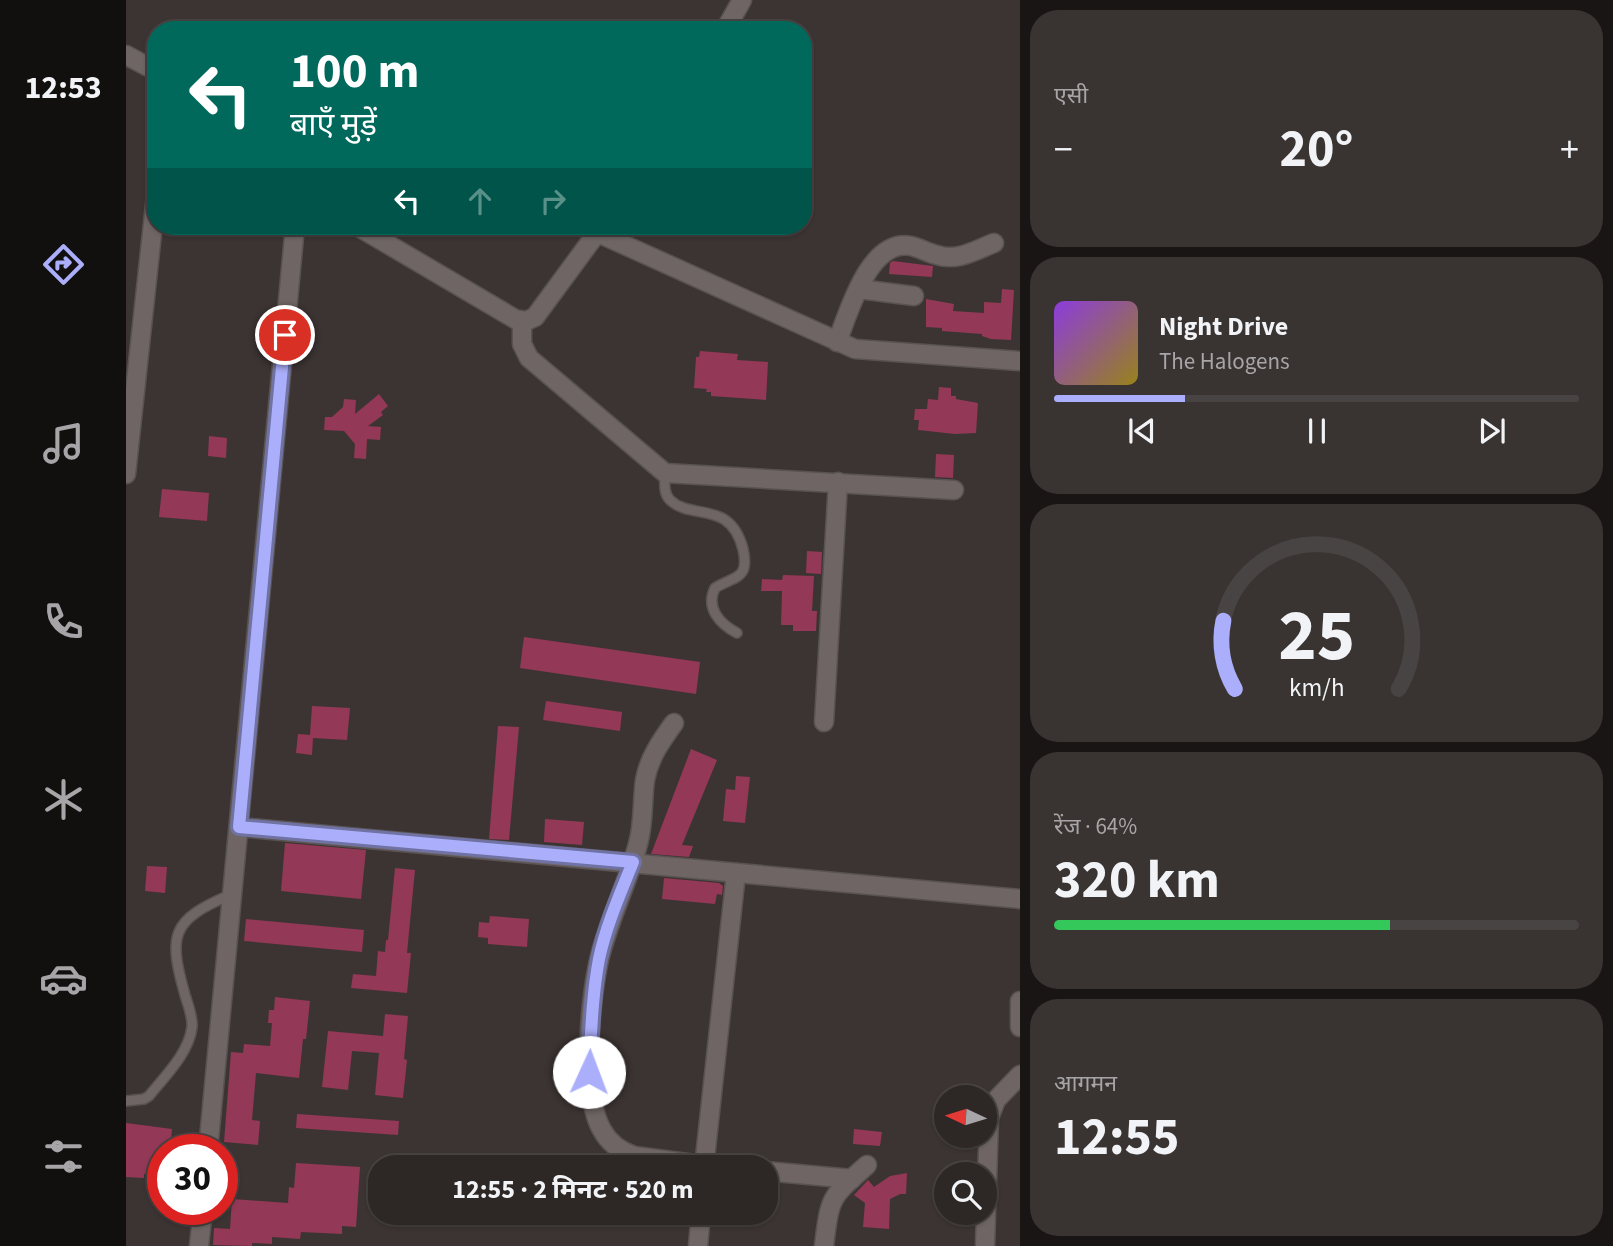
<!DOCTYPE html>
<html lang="hi">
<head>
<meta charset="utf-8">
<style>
  :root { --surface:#2d2726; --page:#393332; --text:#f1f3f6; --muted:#a7a5a7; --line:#484443; --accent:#abaffb }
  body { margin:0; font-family:"Source Sans 3","Noto Sans Devanagari",sans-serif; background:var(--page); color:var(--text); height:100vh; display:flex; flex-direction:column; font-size:26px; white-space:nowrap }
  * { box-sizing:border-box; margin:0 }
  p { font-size:23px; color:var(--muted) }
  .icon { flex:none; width:38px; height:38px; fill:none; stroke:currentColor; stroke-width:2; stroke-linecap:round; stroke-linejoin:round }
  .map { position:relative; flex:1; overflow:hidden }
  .side { display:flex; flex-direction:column; gap:10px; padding:10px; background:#191515; width:593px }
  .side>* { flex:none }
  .banner { position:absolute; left:21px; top:21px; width:665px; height:214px; border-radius:28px; box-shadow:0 2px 5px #0004,0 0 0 2px var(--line); background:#00695c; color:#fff; overflow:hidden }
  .needle { width:46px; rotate:274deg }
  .tools { position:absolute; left:808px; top:1085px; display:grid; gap:14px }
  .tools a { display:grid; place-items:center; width:63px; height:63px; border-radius:50%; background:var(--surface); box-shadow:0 2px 5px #0004,0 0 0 2px var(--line); font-size:35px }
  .speed { position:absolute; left:21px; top:1134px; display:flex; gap:14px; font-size:35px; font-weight:700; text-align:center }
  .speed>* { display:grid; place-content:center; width:91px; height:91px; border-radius:50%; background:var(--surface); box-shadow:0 2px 5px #0004,0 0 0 2px var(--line); line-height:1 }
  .speed .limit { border:10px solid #d22; background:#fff; color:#111 }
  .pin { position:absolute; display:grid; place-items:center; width:60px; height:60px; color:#fff; margin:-30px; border:4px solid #fff; border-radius:50%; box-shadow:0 2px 7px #0007 }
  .me { position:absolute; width:77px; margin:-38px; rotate:2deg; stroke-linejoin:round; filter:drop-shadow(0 0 5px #0008) }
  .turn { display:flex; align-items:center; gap:24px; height:147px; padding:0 28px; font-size:32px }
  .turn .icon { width:91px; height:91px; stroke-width:2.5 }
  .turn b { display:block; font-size:49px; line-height:60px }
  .lanes { display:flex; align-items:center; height:66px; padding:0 28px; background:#0003; justify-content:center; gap:35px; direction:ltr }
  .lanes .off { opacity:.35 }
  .big { font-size:52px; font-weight:700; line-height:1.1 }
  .side .tile { flex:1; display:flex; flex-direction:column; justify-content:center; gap:10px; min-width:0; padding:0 24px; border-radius:28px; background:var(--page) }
  .side .dial { align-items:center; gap:0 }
  .dial svg { height:182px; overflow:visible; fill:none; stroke:var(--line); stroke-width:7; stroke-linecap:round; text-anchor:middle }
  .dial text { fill:var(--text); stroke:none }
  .song { display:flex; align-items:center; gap:21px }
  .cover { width:84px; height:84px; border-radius:10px; background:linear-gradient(135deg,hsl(270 70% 55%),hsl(50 70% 35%)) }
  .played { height:7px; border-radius:4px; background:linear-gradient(90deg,var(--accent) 25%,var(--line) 25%) }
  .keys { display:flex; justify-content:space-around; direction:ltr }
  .heat { display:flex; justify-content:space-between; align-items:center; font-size:38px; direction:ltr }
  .charge { height:10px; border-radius:5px; background:linear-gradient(90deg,#34c759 64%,var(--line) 0) }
  .trip { position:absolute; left:242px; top:1155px; width:410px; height:70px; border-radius:28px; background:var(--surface); box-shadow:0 2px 5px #0004,0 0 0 2px var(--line); font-weight:700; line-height:70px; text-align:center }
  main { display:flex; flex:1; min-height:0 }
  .tab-bar { display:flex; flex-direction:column; width:126px; justify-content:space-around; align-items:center; background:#12100f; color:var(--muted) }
  .tab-bar .icon { width:49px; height:49px }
  .tab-bar .current { color:var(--accent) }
  .tab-bar b { font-size:32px; color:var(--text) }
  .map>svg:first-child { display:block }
</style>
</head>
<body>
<main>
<nav class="tab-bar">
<b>12:53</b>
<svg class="icon current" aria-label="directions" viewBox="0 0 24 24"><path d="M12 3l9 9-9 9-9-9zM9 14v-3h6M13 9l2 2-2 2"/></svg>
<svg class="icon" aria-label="music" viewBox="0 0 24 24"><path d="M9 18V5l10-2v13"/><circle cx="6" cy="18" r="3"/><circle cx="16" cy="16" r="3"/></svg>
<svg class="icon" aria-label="phone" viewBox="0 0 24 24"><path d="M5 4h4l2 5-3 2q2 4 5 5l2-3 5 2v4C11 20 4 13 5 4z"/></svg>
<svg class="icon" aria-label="climate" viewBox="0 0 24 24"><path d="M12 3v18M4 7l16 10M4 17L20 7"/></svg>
<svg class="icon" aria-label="car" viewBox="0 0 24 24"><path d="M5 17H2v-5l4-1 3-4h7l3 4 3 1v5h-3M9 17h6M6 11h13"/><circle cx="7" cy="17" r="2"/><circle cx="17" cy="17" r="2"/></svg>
<svg class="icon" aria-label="filters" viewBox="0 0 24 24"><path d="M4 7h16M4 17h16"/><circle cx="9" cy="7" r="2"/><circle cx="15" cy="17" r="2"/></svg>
</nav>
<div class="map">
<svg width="894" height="1246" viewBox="0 0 894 1246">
  <rect width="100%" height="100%" fill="#3c3433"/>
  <!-- building -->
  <g fill="#933856">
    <path d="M 767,261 L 807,266 L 806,277 L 763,274 L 764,263 Z"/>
    <path d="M 876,289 L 888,290 L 885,340 L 865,339 L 856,336 L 856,334 L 816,331 L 816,328 L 800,327 L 800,299 L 828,304 L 827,311 L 858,313 L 858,302 L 875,303 Z"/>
    <path d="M 574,351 L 612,354 L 611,360 L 642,362 L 640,400 L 585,396 L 585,392 L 580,392 L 581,389 L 568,388 L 570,357 L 573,357 Z"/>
    <path d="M 813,387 L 825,388 L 825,396 L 830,396 L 830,399 L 852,403 L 850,433 L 829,434 L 792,430 L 793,420 L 788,420 L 789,409 L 801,409 L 802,399 L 812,400 Z"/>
    <path d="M 253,394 L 262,406 L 255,412 L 257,415 L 242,426 L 255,427 L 254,440 L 241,439 L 240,459 L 228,458 L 229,444 L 218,431 L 198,430 L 199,417 L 206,417 L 217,407 L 218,399 L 230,400 L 229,414 Z"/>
    <path d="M 83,436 L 101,438 L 100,458 L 82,456 Z"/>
    <path d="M 810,454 L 828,455 L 827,478 L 809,477 Z"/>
    <path d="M 36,489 L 83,493 L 81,521 L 33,517 Z"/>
    <path d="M 681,551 L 696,552 L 695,574 L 680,573 Z"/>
    <path d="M 657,575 L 688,576 L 686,611 L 691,611 L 690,631 L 667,631 L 667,625 L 655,625 L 656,591 L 635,591 L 636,579 L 656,580 Z"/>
    <path d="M 398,637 L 574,662 L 570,694 L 394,668 Z"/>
    <path d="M 420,701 L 496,712 L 494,731 L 417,720 Z"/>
    <path d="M 186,706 L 224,708 L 221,740 L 187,738 L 186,755 L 170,753 L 172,734 L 184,735 Z"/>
    <path d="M 372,726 L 393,727 L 383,840 L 363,839 Z"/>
    <path d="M 565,749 L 591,760 L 556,845 L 567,846 L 563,857 L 525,854 Z"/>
    <path d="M 610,776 L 624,777 L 619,823 L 597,821 L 600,789 L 609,790 Z"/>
    <path d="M 419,819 L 458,822 L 456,845 L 418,842 Z"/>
    <path d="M 159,843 L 240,850 L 235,899 L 155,891 Z"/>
    <path d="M 21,866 L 41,867 L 39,893 L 19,891 Z"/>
    <path d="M 269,868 L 289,870 L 281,953 L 285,953 L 281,993 L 225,988 L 227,974 L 250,976 L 252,951 L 259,952 L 260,940 L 262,940 Z"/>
    <path d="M 538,878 L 593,883 L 597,886 L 596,895 L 591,894 L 589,904 L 536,899 Z"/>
    <path d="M 364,916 L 403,919 L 401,947 L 362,944 L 362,938 L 352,937 L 353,922 L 363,923 Z"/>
    <path d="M 120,919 L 238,930 L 236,952 L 118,941 Z"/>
    <path d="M 149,997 L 184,1001 L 180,1039 L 177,1039 L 173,1078 L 130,1073 L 126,1120 L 134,1121 L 132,1145 L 98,1142 L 105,1052 L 117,1053 L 118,1044 L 144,1046 L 146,1023 L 142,1023 L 143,1010 L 148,1010 Z"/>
    <path d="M 259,1014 L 282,1016 L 278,1059 L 281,1060 L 277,1098 L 249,1095 L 253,1053 L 226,1051 L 222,1090 L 196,1087 L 202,1031 L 257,1036 Z"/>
    <path d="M 171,1114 L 273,1121 L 272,1135 L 170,1128 Z"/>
    <path d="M 0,1123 L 46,1129 L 44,1150 L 37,1150 L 37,1176 L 18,1174 L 18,1178 L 0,1177 Z"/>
    <path d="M 728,1129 L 756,1132 L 754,1146 L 727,1144 Z"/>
    <path d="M 170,1163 L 234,1167 L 230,1227 L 216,1226 L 216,1234 L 175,1232 L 174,1239 L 146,1237 L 146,1244 L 126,1243 L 126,1246 L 87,1245 L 88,1228 L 104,1229 L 106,1199 L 162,1203 L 163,1187 L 168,1188 Z"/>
    <path d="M 781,1173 L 780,1194 L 774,1194 L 764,1199 L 763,1229 L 737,1227 L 739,1203 L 728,1195 L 742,1180 L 748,1187 L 764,1176 Z"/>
  </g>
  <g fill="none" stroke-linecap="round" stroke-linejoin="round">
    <defs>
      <g id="lane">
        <path d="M 539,473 C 539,482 537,493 544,500 C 566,521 604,499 617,549 C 624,580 608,576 589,588 C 579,608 594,624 611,633"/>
        <path d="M 0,1101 L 18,1099 L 23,1096 C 39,1076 63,1053 66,1027 C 67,1017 62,1005 59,995 C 42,935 45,920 104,895"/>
      </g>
      <g id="street">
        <path d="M 599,30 L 616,0"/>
        <path d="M 0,55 L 30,71"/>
        <path d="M 231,226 L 389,319 L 400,321 L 409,317 L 476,226"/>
        <path d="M 472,233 L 729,349 L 894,361"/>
        <path d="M 733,289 L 788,296"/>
        <path d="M 396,321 L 396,344 L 403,358 L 539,473 L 828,490"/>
        <path d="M 711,342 C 723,312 743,238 785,246 C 794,248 802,253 811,255 C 831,262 850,250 868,243"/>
        <path d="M 0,474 L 30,196"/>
        <path d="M 698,722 L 712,482"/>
        <path d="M 548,723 C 535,741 523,758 519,780 C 516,801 518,823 512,844 C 502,882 484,917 474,956 C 464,995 455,1095 476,1130 C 483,1143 494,1151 508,1156 L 591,1167"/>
        <path d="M 113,827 L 894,899"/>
        <path d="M 894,1001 L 894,1027"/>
        <path d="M 82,1150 L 169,226"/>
        <path d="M 578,1167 L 610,873"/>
        <path d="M 639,1171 L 726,1179"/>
        <path d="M 73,1246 L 77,1209"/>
        <path d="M 572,1246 L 575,1213"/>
        <path d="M 698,1246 C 704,1196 704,1198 741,1165"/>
        <path d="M 859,1246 L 863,1118 L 870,1100 L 894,1075"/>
      </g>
    </defs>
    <!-- lane casing -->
    <use href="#lane" stroke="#595252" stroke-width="12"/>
    <!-- street casing -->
    <use href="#street" stroke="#595252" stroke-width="21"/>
    <!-- lane -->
    <use href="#lane" stroke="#6e6564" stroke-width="9"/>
    <!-- street -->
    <use href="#street" stroke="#6e6564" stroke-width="18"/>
  </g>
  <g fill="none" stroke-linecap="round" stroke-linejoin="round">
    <defs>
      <path id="route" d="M 159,335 L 113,827 L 507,862 C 494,894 480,926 473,959 C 466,996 465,1035 463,1072"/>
    </defs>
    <!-- route casing -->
    <use href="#route" stroke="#6f72a3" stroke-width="18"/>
    <!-- route -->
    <use href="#route" stroke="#abaffb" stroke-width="12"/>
  </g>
</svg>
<div class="tools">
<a><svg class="needle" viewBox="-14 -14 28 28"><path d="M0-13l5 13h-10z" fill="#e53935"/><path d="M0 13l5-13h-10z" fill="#a7a5a7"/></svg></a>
<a><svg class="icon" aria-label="search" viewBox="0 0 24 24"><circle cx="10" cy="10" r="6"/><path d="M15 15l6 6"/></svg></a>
</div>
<div class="speed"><div class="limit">30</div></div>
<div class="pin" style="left:159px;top:335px;background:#d93025"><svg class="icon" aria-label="arrive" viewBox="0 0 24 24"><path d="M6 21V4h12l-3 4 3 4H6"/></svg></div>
<svg class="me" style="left:463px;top:1072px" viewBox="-20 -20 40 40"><circle r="19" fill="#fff"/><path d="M0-13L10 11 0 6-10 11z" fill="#abaffb"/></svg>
<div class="trip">12:55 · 2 मिनट · 520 m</div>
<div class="banner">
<div class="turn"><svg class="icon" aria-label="left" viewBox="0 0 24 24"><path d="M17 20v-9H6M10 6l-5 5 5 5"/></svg><div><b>100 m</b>बाएँ मुड़ें</div></div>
<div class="lanes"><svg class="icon" aria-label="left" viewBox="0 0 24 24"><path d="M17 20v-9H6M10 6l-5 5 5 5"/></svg><svg class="icon off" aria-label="ahead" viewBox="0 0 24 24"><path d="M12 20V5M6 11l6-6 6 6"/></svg><svg class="icon off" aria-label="right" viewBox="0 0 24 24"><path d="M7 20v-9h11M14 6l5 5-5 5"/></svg></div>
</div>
</div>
<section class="side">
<div class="tile"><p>एसी</p>
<div class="heat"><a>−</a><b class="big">20°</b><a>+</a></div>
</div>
<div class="tile">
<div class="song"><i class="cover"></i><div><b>Night Drive</b><p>The Halogens</p></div></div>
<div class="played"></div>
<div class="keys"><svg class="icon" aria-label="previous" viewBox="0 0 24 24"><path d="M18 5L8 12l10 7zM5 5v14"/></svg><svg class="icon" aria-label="pause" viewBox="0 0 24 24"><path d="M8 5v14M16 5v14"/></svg><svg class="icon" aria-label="next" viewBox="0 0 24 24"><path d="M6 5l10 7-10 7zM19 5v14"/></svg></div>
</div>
<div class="tile dial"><svg viewBox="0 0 100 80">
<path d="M14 69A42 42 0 1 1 86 69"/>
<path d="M14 69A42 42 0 0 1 9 39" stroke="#abaffb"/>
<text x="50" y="56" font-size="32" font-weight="700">25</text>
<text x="50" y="72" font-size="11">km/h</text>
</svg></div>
<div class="tile"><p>रेंज · 64%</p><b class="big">320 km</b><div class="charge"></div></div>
<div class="tile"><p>आगमन</p><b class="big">12:55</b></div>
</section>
</main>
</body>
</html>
